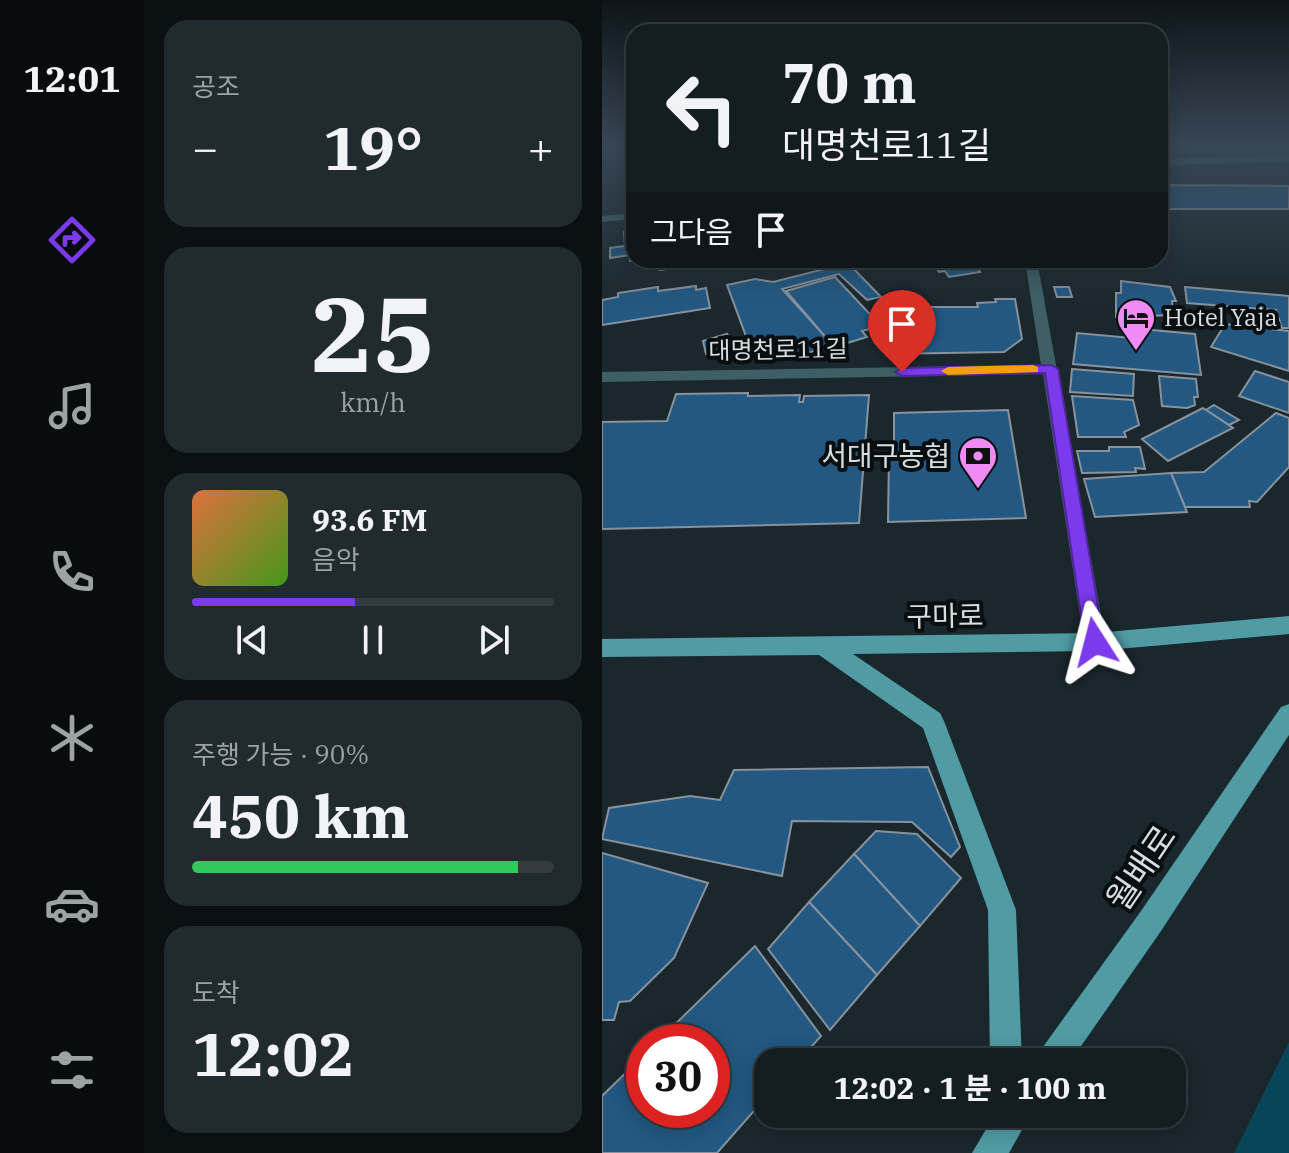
<!DOCTYPE html>
<html lang="ko">
<head>
<meta charset="utf-8">
<style>
  :root { --surface:#141d21; --page:#212a2e; --text:#f1f3f6; --muted:#9da2a5; --line:#333b3f; --accent:#7c3aed }
  body { margin:0; font-family:"IBM Plex Serif","Noto Sans KR",serif; background:var(--page); color:var(--text); height:100vh; display:flex; flex-direction:column; font-size:30px; white-space:nowrap }
  * { box-sizing:border-box; margin:0 }
  p { font-size:26px; color:var(--muted) }
  .icon { flex:none; width:44px; height:44px; fill:none; stroke:currentColor; stroke-width:2; stroke-linecap:round; stroke-linejoin:round }
  .map { position:relative; flex:1; overflow:hidden }
  .panel { display:flex; flex-direction:column; gap:20px; padding:20px; background:#0b1012; width:458px }
  .panel>* { flex:none }
  .top-card { position:absolute; left:24px; top:24px; width:542px; height:244px; border-radius:24px; box-shadow:0 4px 20px #0003,0 0 0 2px var(--line); background:#141d21; color:var(--text); overflow:hidden }
  .speed { position:absolute; left:24px; top:1024px; display:flex; gap:16px; font-size:40px; font-weight:700; text-align:center }
  .speed>* { display:grid; place-content:center; width:104px; height:104px; border-radius:50%; background:var(--surface); box-shadow:0 4px 20px #0003,0 0 0 2px var(--line); line-height:1 }
  .speed .limit { border:12px solid #d22; background:#fff; color:#111 }
  .pin { position:absolute; display:grid; place-items:center; width:68px; height:68px; color:#fff; margin:-82px -34px; border-radius:50% 50% 50% 0; rotate:-45deg; box-shadow:0 0 8px #0007 }
  .pin .icon { rotate:45deg }
  .me { position:absolute; width:88px; margin:-44px; rotate:351deg; stroke-linejoin:round; filter:drop-shadow(0 0 6px #0008) }
  .turn { display:flex; align-items:center; gap:28px; height:168px; padding:0 24px; font-size:36px }
  .turn .icon { width:104px; height:104px; stroke-width:2.5 }
  .turn b { display:block; font-size:56px; line-height:68px }
  .then { display:flex; align-items:center; height:76px; padding:0 24px; background:#0003; gap:16px; font-size:30px }
  .big { font-size:60px; font-weight:700; line-height:1.1 }
  .panel .card { flex:1; display:flex; flex-direction:column; justify-content:center; gap:12px; min-width:0; padding:0 28px; border-radius:24px; background:var(--page) }
  .panel .dial { align-items:center; gap:0 }
  .dial b { font-size:104px; line-height:1 }
  .song { display:flex; align-items:center; gap:24px }
  .cover { width:96px; height:96px; border-radius:12px; background:linear-gradient(135deg,hsl(20 70% 55%),hsl(100 70% 35%)) }
  .played { height:8px; border-radius:4px; background:linear-gradient(90deg,var(--accent) 45%,var(--line) 45%) }
  .keys { display:flex; justify-content:space-around; direction:ltr }
  .heat { display:flex; justify-content:space-between; align-items:center; font-size:44px; direction:ltr }
  .charge { height:12px; border-radius:6px; background:linear-gradient(90deg,#34c759 90%,var(--line) 0) }
  .trip { position:absolute; left:152px; top:1048px; width:432px; height:80px; border-radius:24px; background:var(--surface); box-shadow:0 4px 20px #0003,0 0 0 2px var(--line); font-weight:700; line-height:80px; text-align:center }
  main { display:flex; flex:1; min-height:0 }
  .tab-bar { display:flex; flex-direction:column; width:144px; justify-content:space-around; align-items:center; background:#080c0d; color:var(--muted) }
  .tab-bar .icon { width:56px; height:56px }
  .tab-bar .on { color:var(--accent) }
  .tab-bar b { font-size:36px; color:var(--text) }
  .map>svg:first-child { display:block }
</style>
</head>
<body>
<main>
<nav class="tab-bar">
<b>12:01</b>
<svg class="icon on" aria-label="directions" viewBox="0 0 24 24"><path d="M12 3l9 9-9 9-9-9zM9 14v-3h6M13 9l2 2-2 2"/></svg>
<svg class="icon" aria-label="music" viewBox="0 0 24 24"><path d="M9 18V5l10-2v13"/><circle cx="6" cy="18" r="3"/><circle cx="16" cy="16" r="3"/></svg>
<svg class="icon" aria-label="phone" viewBox="0 0 24 24"><path d="M5 4h4l2 5-3 2q2 4 5 5l2-3 5 2v4C11 20 4 13 5 4z"/></svg>
<svg class="icon" aria-label="climate" viewBox="0 0 24 24"><path d="M12 3v18M4 7l16 10M4 17L20 7"/></svg>
<svg class="icon" aria-label="car" viewBox="0 0 24 24"><path d="M5 17H2v-5l4-1 3-4h7l3 4 3 1v5h-3M9 17h6M6 11h13"/><circle cx="7" cy="17" r="2"/><circle cx="17" cy="17" r="2"/></svg>
<svg class="icon" aria-label="filters" viewBox="0 0 24 24"><path d="M4 7h16M4 17h16"/><circle cx="9" cy="7" r="2"/><circle cx="15" cy="17" r="2"/></svg>
</nav>
<section class="panel">
<div class="card"><p>공조</p>
<div class="heat"><a>−</a><b class="big">19°</b><a>+</a></div>
</div>
<div class="card dial"><b>25</b><p>km/h</p></div>
<div class="card">
<div class="song"><i class="cover"></i><div><b>93.6 FM</b><p>음악</p></div></div>
<div class="played"></div>
<div class="keys"><svg class="icon" aria-label="previous" viewBox="0 0 24 24"><path d="M18 5L8 12l10 7zM5 5v14"/></svg><svg class="icon" aria-label="pause" viewBox="0 0 24 24"><path d="M8 5v14M16 5v14"/></svg><svg class="icon" aria-label="next" viewBox="0 0 24 24"><path d="M6 5l10 7-10 7zM19 5v14"/></svg></div>
</div>
<div class="card"><p>주행 가능 · 90%</p><b class="big">450 km</b><div class="charge"></div></div>
<div class="card"><p>도착</p><b class="big">12:02</b></div>
</section>
<div class="map">
<svg width="687" height="1153" viewBox="0 0 687 1153">
  <rect width="100%" height="100%" fill="#1a272c"/>
  <!-- green -->
  <path fill="#094558" d="M 687,1042 L 687,1153 L 632,1153 Z"/>
  <!-- building -->
  <g fill="#225882" stroke="#87929c" stroke-width="2">
    <path d="M 558,185 L 687,186 L 687,209 L 558,209 Z"/>
    <path d="M 32,230 L 33,260 L 28,261 L 28,255 L 8,258 L 8,248 L 23,246 L 22,232 Z"/>
    <path d="M 57,260 L 136,260 L 58,270 Z"/>
    <path d="M 330,260 L 376,260 L 381,268 L 376,268 L 378,272 L 347,277 L 343,271 L 337,272 Z"/>
    <path d="M 246,263 L 279,297 L 265,300 L 237,274 L 180,289 L 230,344 L 202,355 L 181,356 L 175,350 L 151,355 L 125,285 L 153,279 L 171,282 Z"/>
    <path d="M 233,277 L 279,326 L 260,331 L 265,337 L 232,347 L 184,291 Z"/>
    <path d="M 519,281 L 568,287 L 574,301 L 570,301 L 571,315 L 545,316 L 544,320 L 514,317 L 514,293 L 519,293 Z"/>
    <path d="M 94,286 L 94,290 L 104,288 L 108,308 L 0,325 L 0,300 L 16,297 L 16,293 L 56,287 L 56,291 Z"/>
    <path d="M 452,287 L 467,287 L 470,297 L 455,297 Z"/>
    <path d="M 583,287 L 687,296 L 687,328 L 680,328 L 674,310 L 585,303 Z"/>
    <path d="M 393,299 L 413,299 L 420,339 L 402,352 L 285,354 L 287,314 L 317,314 L 317,307 L 376,307 L 375,303 L 394,302 Z"/>
    <path d="M 623,324 L 687,331 L 687,371 L 609,347 Z"/>
    <path d="M 539,329 L 593,334 L 599,375 L 471,364 L 475,333 L 540,339 Z"/>
    <path d="M 125,334 L 137,354 L 104,354 L 101,341 Z"/>
    <path d="M 470,369 L 532,374 L 531,396 L 468,392 Z"/>
    <path d="M 653,371 L 687,382 L 687,413 L 637,396 Z"/>
    <path d="M 557,376 L 594,379 L 596,397 L 592,397 L 593,405 L 585,408 L 560,406 Z"/>
    <path d="M 146,393 L 146,396 L 198,395 L 197,402 L 201,402 L 202,396 L 267,395 L 257,523 L 0,529 L 0,422 L 65,421 L 74,394 Z"/>
    <path d="M 470,396 L 531,400 L 537,425 L 522,432 L 524,437 L 476,437 Z"/>
    <path d="M 612,405 L 637,420 L 627,425 L 604,410 Z"/>
    <path d="M 601,408 L 631,428 L 566,461 L 540,439 Z"/>
    <path d="M 406,410 L 424,518 L 286,522 L 287,455 L 292,454 L 292,413 Z"/>
    <path d="M 674,413 L 687,418 L 687,467 L 655,502 L 647,501 L 648,507 L 583,507 L 569,473 L 602,472 Z"/>
    <path d="M 507,447 L 538,447 L 543,469 L 533,468 L 534,472 L 480,473 L 475,451 L 507,451 Z"/>
    <path d="M 569,473 L 585,512 L 493,517 L 482,479 Z"/>
    <path d="M 326,767 L 358,847 L 349,857 L 310,822 L 190,821 L 180,876 L 0,839 L 7,808 L 88,796 L 118,800 L 132,770 Z"/>
    <path d="M 274,831 L 315,834 L 359,878 L 318,926 L 252,854 Z"/>
    <path d="M 0,853 L 106,883 L 72,958 L 28,1001 L 17,1002 L 12,1020 L 0,1020 Z"/>
    <path d="M 252,854 L 318,926 L 275,975 L 207,902 Z"/>
    <path d="M 207,902 L 275,975 L 228,1030 L 166,949 Z"/>
    <path d="M 153,946 L 219,1036 L 196,1062 L 166,1062 L 166,1095 L 115,1153 L 0,1153 L 0,1096 L 42,1055 L 42,1110 L 110,1110 L 110,1042 L 55,1042 Z"/>
  </g>
  <g fill="none" stroke-linecap="round" stroke-linejoin="round">
    <!-- minor -->
    <g fill="#3e6064" fill-rule="evenodd">
      <path d="M 687,156 L 687,162 L 558,165 L 558,159 Z"/>
      <path d="M 32,213 L 32,219 L 0,222 L 0,216 Z"/>
      <path d="M 423,260 L 435,260 L 504,642 L 501,648 L 493,651 L 485,648 L 482,642 L 441,374 L 0,382 L 0,372 L 439,365 Z"/>
    </g>
    <!-- major -->
    <g fill="#509ba4" fill-rule="evenodd">
      <path d="M 687,616 L 687,634 L 493,651 L 251,654 L 338,713 L 342,721 L 414,910 L 420,1062 L 388,1062 L 386,910 L 321,728 L 217,655 L 0,657 L 0,639 L 493,633 Z"/>
      <path d="M 687,704 L 687,735 L 559,931 L 468,1062 L 433,1062 L 438,1051 L 539,911 L 679,707 Z"/>
      <path d="M 393,1114 L 429,1114 L 407,1153 L 370,1153 Z"/>
    </g>
  </g>
  <!-- sky -->
  <linearGradient id="sky" x2="0" y2="1"><stop stop-color="#0e1518"/><stop offset="0.47" stop-color="#384756"/><stop offset="1" stop-color="#384756" stop-opacity="0"/></linearGradient>
  <rect width="687" height="308" fill="url(#sky)"/>
  <!-- route -->
  <path fill="#7c3aed" stroke="#51269a" stroke-width="2" d="M 449,365 L 456,369 L 502,642 L 500,648 L 493,650 L 486,648 L 483,642 L 443,373 L 300,376 L 293,372 L 300,368 Z"/>
  <!-- slow -->
  <path fill="#f59e0b" d="M 431,365 L 436,367 L 436,372 L 346,375 L 339,371 L 346,367 Z"/>
  <!-- icons -->
  <defs>
    <symbol id="hotel-pin" viewBox="-11 -11 22 30"><path d="M0 17L-7.5 6A9.5 9.5 0 1 1 7.5 6Z" fill="#f08bf5" stroke="#090f11"/><path d="M-6-4.5h1.5V1H6V5H4.5V3h-9V5H-6ZM-4 0a1.8 1.8 0 1 1 3.6 0ZM.5 0V-2.5h3Q6-2.5 6 0Z" fill="#111"/></symbol>
    <symbol id="bank-pin" viewBox="-11 -11 22 30"><path d="M0 17L-7.5 6A9.5 9.5 0 1 1 7.5 6Z" fill="#f08bf5" stroke="#090f11"/><path d="M-6-4H6V4H-6ZM0-2.3a2.3 2.3 0 1 0 0 4.6a2.3 2.3 0 1 0 0-4.6Z" fill="#111"/></symbol>
  </defs>
  <g fill-rule="evenodd">
    <use href="#hotel-pin" x="512" y="296" width="44" height="60"/>
    <use href="#bank-pin" x="354" y="434" width="44" height="60"/>
  </g>
  <g text-anchor="middle" stroke-width="8" stroke-linejoin="round" paint-order="stroke">
    <!-- far-poi labels -->
    <g font-size="24" fill="#d6dee1" stroke="#090f11" text-anchor="start">
      <text x="562" y="326">Hotel Yaja</text>
    </g>
    <!-- far-street labels -->
    <g font-size="24" fill="#d6dee1" stroke="#090f11">
      <text transform="translate(176 350) rotate(-1)" y="8">대명천로11길</text>
    </g>
    <!-- poi labels -->
    <g font-size="28" fill="#d6dee1" stroke="#090f11" text-anchor="end">
      <text x="348" y="466">서대구농협</text>
    </g>
    <!-- street labels -->
    <g font-size="28" fill="#d6dee1" stroke="#090f11">
      <text transform="translate(343 616) rotate(-1)" y="10">구마로</text>
    </g>
    <!-- near-street labels -->
    <g font-size="34" fill="#d6dee1" stroke="#090f11">
      <text transform="translate(539 868) rotate(-56)" y="12">월배로</text>
    </g>
  </g>
</svg>
<div class="speed"><div class="limit">30</div></div>
<div class="pin" style="left:300px;top:372px;background:#d93025"><svg class="icon" aria-label="arrive" viewBox="0 0 24 24"><path d="M6 21V4h12l-3 4 3 4H6"/></svg></div>
<svg class="me" style="left:493px;top:642px" viewBox="-20 -20 40 40"><path d="M0-17L14 15 0 8-14 15z" fill="#7c3aed" stroke="#fff" stroke-width="4"/></svg>
<div class="trip">12:02 · 1 분 · 100 m</div>
<div class="top-card">
<div class="turn"><svg class="icon" aria-label="left" viewBox="0 0 24 24"><path d="M17 20v-9H6M10 6l-5 5 5 5"/></svg><div><b>70 m</b>대명천로11길</div></div>
<div class="then">그다음<svg class="icon" aria-label="arrive" viewBox="0 0 24 24"><path d="M6 21V4h12l-3 4 3 4H6"/></svg></div>
</div>
</div>
</main>
</body>
</html>
